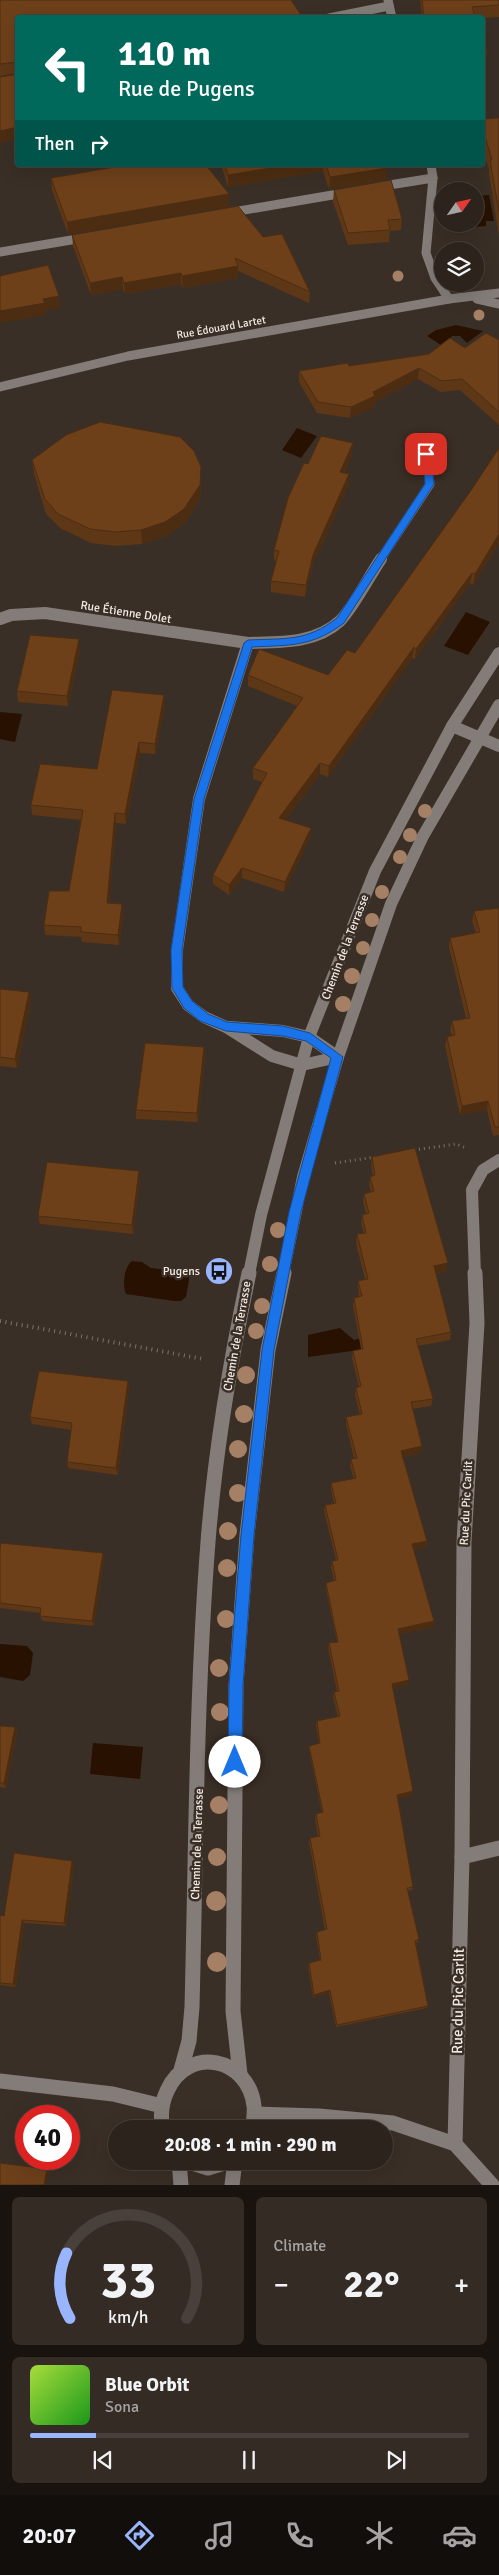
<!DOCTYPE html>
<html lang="en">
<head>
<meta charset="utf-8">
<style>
  :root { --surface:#2c231c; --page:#342b25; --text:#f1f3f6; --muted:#a6a4a3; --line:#48403b; --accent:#98b5fd }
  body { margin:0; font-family:Signika,sans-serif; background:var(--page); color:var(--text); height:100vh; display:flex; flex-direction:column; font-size:19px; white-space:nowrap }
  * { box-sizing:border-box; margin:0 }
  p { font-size:16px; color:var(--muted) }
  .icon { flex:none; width:28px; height:28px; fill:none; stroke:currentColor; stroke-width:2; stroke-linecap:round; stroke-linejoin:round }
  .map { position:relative; height:2185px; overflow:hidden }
  .sheet { display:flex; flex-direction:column; gap:12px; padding:12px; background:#18130f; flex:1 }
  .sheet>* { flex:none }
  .hud { position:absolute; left:15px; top:15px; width:470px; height:152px; border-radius:5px; box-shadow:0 5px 20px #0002,0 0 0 1px var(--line); background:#00695c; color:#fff; overflow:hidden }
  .needle { width:32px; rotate:56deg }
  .fabs { position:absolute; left:434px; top:182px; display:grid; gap:10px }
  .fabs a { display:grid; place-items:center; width:50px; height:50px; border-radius:50%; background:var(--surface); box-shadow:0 5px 20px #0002,0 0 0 1px var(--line); font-size:25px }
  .speed { position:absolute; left:15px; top:2105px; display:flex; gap:10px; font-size:25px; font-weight:700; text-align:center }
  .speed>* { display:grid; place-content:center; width:65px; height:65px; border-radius:50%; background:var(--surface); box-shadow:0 5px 20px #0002,0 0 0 1px var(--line); line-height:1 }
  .speed .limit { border:8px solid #d22; background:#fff; color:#111 }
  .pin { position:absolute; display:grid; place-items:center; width:42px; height:42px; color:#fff; margin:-21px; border-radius:10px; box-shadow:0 2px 8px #0006 }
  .me { position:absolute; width:55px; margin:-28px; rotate:0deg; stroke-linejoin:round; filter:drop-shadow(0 0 4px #0008) }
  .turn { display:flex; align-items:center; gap:18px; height:105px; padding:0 20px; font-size:22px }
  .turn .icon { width:65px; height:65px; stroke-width:2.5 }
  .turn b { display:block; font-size:35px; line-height:42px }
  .then { display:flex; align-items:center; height:48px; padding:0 20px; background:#0003; gap:10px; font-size:19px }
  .big { font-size:38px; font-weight:800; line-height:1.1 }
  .sheet .tile { flex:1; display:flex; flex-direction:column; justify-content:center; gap:8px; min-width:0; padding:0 18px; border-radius:8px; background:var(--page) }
  .sheet .dial { align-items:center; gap:0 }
  .dial svg { height:130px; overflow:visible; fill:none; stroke:var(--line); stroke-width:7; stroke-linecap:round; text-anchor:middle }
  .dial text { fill:var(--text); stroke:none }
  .song { display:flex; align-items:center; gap:15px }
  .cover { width:60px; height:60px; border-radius:8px; background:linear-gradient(135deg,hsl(80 70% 55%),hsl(120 70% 35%)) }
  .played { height:5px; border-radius:2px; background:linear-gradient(90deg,var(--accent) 15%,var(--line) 15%) }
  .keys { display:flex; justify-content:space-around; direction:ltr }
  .heat { display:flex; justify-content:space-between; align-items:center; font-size:28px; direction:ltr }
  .sheet .tiles { flex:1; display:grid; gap:12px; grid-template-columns:1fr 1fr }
  .tile:last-child { grid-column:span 2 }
  .trip { position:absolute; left:108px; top:2120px; width:285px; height:50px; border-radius:25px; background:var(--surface); box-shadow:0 5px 20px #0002,0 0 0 1px var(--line); font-weight:800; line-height:50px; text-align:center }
  .tab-bar { display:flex; height:80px; justify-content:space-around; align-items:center; background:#120e0b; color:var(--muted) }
  .tab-bar .icon { width:35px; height:35px }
  .tab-bar .on { color:var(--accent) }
  .tab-bar b { font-size:22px; color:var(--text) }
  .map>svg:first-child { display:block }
</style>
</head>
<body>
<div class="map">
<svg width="499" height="2185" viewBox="0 0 499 2185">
  <rect width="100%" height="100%" fill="#3a2f26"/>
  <!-- water -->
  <g fill="#281101">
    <path d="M 489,195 L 494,221 L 486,221 L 486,226 L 474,227 L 475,196 Z"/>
    <path d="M 456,325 L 483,331 L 467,343 L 460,336 L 452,336 L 444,347 L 427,336 L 436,330 Z"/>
    <path d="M 297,428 L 317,436 L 301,458 L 282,450 Z"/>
    <path d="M 466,612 L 490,622 L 468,655 L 444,646 Z"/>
    <path d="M 0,712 L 22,714 L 15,742 L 0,739 Z"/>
    <path d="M 132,1261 L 142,1262 L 151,1268 L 187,1272 L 190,1274 L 186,1297 L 181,1301 L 174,1301 L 126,1294 C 122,1285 124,1267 132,1261 Z"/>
    <path d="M 340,1328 L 354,1340 L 371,1336 L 374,1348 L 308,1357 L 308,1335 Z"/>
    <path d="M 0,1644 L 27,1646 L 33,1653 L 30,1675 L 23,1681 L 0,1677 Z"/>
    <path d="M 93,1743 L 143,1747 L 140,1779 L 90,1774 Z"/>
  </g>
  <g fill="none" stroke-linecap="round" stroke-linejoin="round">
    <!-- path-far1 -->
    <g stroke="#7c726a" stroke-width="3" stroke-dasharray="1 4" stroke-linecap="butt">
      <path d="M 414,1150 L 456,1144 L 466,1148"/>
      <path d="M 335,1163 L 375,1157"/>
    </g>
    <!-- path -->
    <path stroke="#7c726a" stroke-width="4" stroke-dasharray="1 4.5" stroke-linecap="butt" d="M 0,1321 L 203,1359"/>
    <!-- minor-far2 -->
    <g stroke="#837c78" stroke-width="9">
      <path d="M 388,0 L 392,18"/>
      <path d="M 329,18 L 389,6"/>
      <path d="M 431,165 L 433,178 L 426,253 L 435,278 L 449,299"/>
      <path d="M 377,187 L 433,178"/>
      <path d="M 227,213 L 350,192"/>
      <path d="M 0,252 L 89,237"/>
      <path d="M 477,299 L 499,304"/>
      <path d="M 0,387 L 128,356 L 449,299 L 499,293"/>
      <path d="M 380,560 L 430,484 L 425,438"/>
    </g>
    <!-- minor-far1 -->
    <g stroke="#837c78" stroke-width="12">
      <path d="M 0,619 L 11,615 L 45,613 L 248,643"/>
      <path d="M 452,726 L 499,746"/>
      <path d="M 229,1027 L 283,1031 L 309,1037 L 338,1057"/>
      <path d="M 338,1057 L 302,1065 L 272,1056 L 226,1027 L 204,1017 L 188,1005 L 177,988 L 177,950 L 199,799 L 248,643 C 279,642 315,644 340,621 C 353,608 370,575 381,559"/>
      <path d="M 249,1274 L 261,1215 L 309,1037 L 375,871 L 452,726 L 499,653"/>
      <path d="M 283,1274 L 303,1177 L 338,1057 L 391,904 L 423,836 L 499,705"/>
      <path d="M 475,1274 L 472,1190 L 483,1170 L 499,1160"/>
    </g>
    <!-- minor -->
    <g stroke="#837c78" stroke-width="15">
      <path d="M 462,1857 L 499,1848"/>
      <path d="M 181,2070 L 189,2041 L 192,2007 C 196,1852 196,1697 208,1542 C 215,1452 230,1362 249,1273"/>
      <path d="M 240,2074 L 233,2011 L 236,1685 L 247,1535 L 268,1350 L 284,1273"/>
      <path d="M 0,2081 L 113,2094 L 162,2106"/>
      <path d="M 255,2114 L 319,2116 L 393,2123 L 455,2144 L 492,2185"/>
      <path d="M 163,2129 C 160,2116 161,2104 167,2091 C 188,2044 249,2058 254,2106 C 255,2113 253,2122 253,2129"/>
      <path d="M 455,2144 L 462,1857 L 464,1542 L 477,1323 L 475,1273"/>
      <path d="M 179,2161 L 181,2185"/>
      <path d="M 186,2161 L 208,2168 L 231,2161"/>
      <path d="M 232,2185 L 235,2161"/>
    </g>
  </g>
  <!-- trees -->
  <g fill="#a68064">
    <circle cx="398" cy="276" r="5.5"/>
    <circle cx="479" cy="315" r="5.5"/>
    <circle cx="425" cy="811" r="7"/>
    <circle cx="410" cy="835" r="7"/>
    <circle cx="400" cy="857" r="7"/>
    <circle cx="382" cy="892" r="7"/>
    <circle cx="372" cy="920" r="7"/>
    <circle cx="363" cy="948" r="7"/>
    <circle cx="352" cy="976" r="8"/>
    <circle cx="343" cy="1004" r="8"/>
    <circle cx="278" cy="1230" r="8"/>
    <circle cx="270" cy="1264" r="8"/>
    <circle cx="262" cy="1306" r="8"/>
    <circle cx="256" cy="1331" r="8"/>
    <circle cx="246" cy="1375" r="9"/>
    <circle cx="244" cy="1414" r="9"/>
    <circle cx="238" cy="1449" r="9"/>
    <circle cx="238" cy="1493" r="9"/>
    <circle cx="228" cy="1531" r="9"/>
    <circle cx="227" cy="1568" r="9"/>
    <circle cx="226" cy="1619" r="9"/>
    <circle cx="219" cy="1668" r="9"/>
    <circle cx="220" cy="1712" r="9"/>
    <circle cx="221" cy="1763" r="9"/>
    <circle cx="219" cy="1805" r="9"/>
    <circle cx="217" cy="1857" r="9"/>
    <circle cx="216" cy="1901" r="10"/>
    <circle cx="217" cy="1962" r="10"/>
  </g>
  <!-- wall -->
  <g fill="#5e3716">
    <path d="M 0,0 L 18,18 L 18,73 L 0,76 Z"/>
    <path d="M 420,0 L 499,0 L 499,17 L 482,18 L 422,18 Z"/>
    <path d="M 482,38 L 487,50 L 485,62 L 482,62 Z"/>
    <path d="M 499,118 L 499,236 L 489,174 L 489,169 L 482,146 L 482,119 Z"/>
    <path d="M 221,165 L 386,165 L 386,179 L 329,189 L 323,171 L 228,187 Z"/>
    <path d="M 51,178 L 229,206 L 68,234 L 52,190 Z"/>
    <path d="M 334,190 L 402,219 L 401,230 L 390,231 L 389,242 L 348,245 L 333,202 Z"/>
    <path d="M 72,235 L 263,237 L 310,292 L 309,303 L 238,271 L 238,278 L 183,288 L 181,284 L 125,294 L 123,289 L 91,295 L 73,246 Z"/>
    <path d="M 499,340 L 499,425 L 460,390 L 441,392 L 418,379 L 375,402 L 375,407 L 350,418 L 317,413 L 299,382 L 299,371 L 349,366 L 429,354 Z"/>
    <path d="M 499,448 L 499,543 L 473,585 L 470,583 L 415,659 L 412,658 L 328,777 L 320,774 L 285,820 L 311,828 L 310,838 L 284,892 L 242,878 L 229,895 L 213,884 L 213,875 L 262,782 L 253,779 L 253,768 L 297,706 L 248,686 L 248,675 L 328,675 L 355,653 L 472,489 Z"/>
    <path d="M 352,455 L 344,473 L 349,474 L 349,485 L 312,566 L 305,597 L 271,592 L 271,581 L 276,561 L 274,561 L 274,550 L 308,464 Z"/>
    <path d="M 32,460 L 201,482 L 200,499 L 184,524 L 166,536 L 142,544 L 116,546 L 91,543 L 60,528 L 46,514 L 34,474 Z"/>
    <path d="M 80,650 L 68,706 L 18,702 L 17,691 Z"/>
    <path d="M 165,706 L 155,754 L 140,753 L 126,824 L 116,823 L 109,903 L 122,904 L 123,914 L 119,945 L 82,942 L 81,937 L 45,935 L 44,925 L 69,891 L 81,820 L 32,815 L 31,805 L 97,769 Z"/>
    <path d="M 499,908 L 499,1135 L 493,1136 L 487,1110 L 460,1115 L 445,1046 L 447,1037 L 452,1036 L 450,1030 L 452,1021 L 466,1018 L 449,947 L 450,938 L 476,933 L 472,921 L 474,911 Z"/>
    <path d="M 0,989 L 29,992 L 31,1001 L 17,1068 L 0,1066 Z"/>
    <path d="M 204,1047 L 205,1056 L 198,1122 L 136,1119 L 136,1110 Z"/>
    <path d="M 372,1157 L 446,1271 L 436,1274 L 451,1332 L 450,1340 L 418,1346 L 433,1399 L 431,1406 L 412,1409 L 420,1453 L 403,1457 L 427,1541 L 426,1547 L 413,1550 L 434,1621 L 433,1627 L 399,1634 L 409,1680 L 407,1685 L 393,1688 L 412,1795 L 398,1798 L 413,1887 L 412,1890 L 407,1891 L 419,1939 L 418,1942 L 416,1943 L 428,2006 L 427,2008 L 336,2027 L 329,1993 L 313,1997 L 308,1966 L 309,1963 L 320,1960 L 316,1935 L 317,1932 L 325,1930 L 309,1842 L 310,1838 L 318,1836 L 315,1818 L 316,1814 L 322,1813 L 309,1750 L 309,1746 L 319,1743 L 316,1726 L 317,1721 L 338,1717 L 333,1697 L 334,1692 L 337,1691 L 328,1648 L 329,1643 L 337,1642 L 326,1589 L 326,1583 L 334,1581 L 331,1567 L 332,1561 L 336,1560 L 324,1511 L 325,1505 L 334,1503 L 331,1490 L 331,1483 L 354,1479 L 350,1466 L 351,1459 L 354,1459 L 346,1424 L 346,1417 L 360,1415 L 355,1395 L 356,1388 L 359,1387 L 352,1358 L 353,1351 L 361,1349 L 353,1306 L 354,1298 L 359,1297 L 358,1288 L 358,1281 L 365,1279 L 356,1243 L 357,1234 L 364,1234 L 361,1223 L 362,1215 L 366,1214 L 363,1202 L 364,1194 L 371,1192 L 369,1185 L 370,1177 L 373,1176 L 371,1165 Z"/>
    <path d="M 140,1179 L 133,1234 L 40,1224 L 38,1216 Z"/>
    <path d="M 128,1381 L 129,1388 L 118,1475 L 68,1468 L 67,1462 L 71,1430 L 32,1424 L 30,1417 Z"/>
    <path d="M 0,1548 L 104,1559 L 94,1626 L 42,1621 L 40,1616 L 40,1613 L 0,1608 Z"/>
    <path d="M 0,1726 L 15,1727 L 17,1732 L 6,1788 L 0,1787 Z"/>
    <path d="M 72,1861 L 74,1865 L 66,1926 L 24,1923 L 16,1987 L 0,1985 L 0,1915 L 4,1916 Z"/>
  </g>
  <!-- shaded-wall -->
  <g fill="#4c2d12">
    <path d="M 18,127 L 18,139 L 0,143 L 0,131 Z"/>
    <path d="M 289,165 L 324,165 L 323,171 L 228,187 L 228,175 Z"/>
    <path d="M 387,168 L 386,179 L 329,189 L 330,177 Z"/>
    <path d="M 229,194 L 229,206 L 68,234 L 67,222 Z"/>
    <path d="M 238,266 L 238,278 L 183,288 L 182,276 Z"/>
    <path d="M 181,273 L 181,284 L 125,294 L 124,283 Z"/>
    <path d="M 122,277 L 123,289 L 91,295 L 90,283 Z"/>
    <path d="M 59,296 L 60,308 L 46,310 L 46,315 L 0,323 L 0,311 L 43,299 Z"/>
    <path d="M 419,368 L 418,379 L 375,402 L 375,407 L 350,418 L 351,407 L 373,392 Z"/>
    <path d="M 353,443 L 352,455 L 339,483 L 340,472 Z"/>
    <path d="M 201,467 L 200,499 L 184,524 L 166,536 L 142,544 L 141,530 Z"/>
    <path d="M 349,474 L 349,485 L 312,566 L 305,597 L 306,585 L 313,555 Z"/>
    <path d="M 499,534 L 499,543 L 473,585 L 475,574 Z"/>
    <path d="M 472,573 L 470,583 L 415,659 L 416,649 Z"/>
    <path d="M 79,639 L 80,650 L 68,706 L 67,696 Z"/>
    <path d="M 414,647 L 412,658 L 328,777 L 329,766 Z"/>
    <path d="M 164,695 L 165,706 L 155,754 L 155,744 Z"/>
    <path d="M 139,742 L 140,753 L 126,824 L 125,814 Z"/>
    <path d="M 320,763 L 320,774 L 279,828 L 279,818 Z"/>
    <path d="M 115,813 L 116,823 L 108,913 L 107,903 Z"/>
    <path d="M 311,828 L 310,838 L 284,892 L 285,882 Z"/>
    <path d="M 242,868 L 242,878 L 229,895 L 229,885 Z"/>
    <path d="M 122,904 L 123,914 L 119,945 L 118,935 Z"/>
    <path d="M 29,992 L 31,1001 L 17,1068 L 15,1059 Z"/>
    <path d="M 204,1047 L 205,1056 L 198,1122 L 197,1113 Z"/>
    <path d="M 488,1101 L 487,1110 L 460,1115 L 462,1106 Z"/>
    <path d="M 139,1171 L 140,1179 L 133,1234 L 132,1225 Z"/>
    <path d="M 448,1263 L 446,1271 L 433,1274 L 434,1266 Z"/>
    <path d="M 128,1381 L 129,1388 L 118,1475 L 116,1468 Z"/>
    <path d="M 422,1446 L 420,1453 L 400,1458 L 401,1451 Z"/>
    <path d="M 427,1541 L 426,1547 L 410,1551 L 412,1544 Z"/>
    <path d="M 103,1553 L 104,1559 L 94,1626 L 92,1621 Z"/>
    <path d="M 434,1621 L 433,1627 L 396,1635 L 398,1629 Z"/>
    <path d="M 409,1680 L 407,1685 L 391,1689 L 392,1684 Z"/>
    <path d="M 15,1727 L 17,1732 L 6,1788 L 4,1783 Z"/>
    <path d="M 413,1791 L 412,1795 L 396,1799 L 397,1795 Z"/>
    <path d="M 72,1861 L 74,1865 L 66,1926 L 64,1923 Z"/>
    <path d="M 22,1920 L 24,1923 L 16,1987 L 13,1984 Z"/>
    <path d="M 330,1990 L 329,1993 L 313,1997 L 314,1995 Z"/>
    <path d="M 47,2169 L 49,2169 L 46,2185 L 44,2185 Z"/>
  </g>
  <!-- building -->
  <g fill="#6d401a" stroke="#4c2d12">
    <path d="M 0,0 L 291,0 L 303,18 L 18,18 L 18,62 L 0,64 Z"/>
    <path d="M 422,0 L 499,0 L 499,5 L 472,7 L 475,18 L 424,18 Z"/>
    <path d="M 482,38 L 487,50 L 482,50 Z"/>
    <path d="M 18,74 L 18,127 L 0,131 L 0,77 Z"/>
    <path d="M 499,118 L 499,211 L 490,160 L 492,160 L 482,126 L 482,119 Z"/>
    <path d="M 127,165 L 206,165 L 229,194 L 67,222 L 51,178 Z"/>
    <path d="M 225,165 L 289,165 L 228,175 Z"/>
    <path d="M 326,165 L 386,165 L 387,168 L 330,177 Z"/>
    <path d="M 391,180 L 402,219 L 388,220 L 390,230 L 348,233 L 334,190 Z"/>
    <path d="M 238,206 L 263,237 L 282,234 L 310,292 L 235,258 L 238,266 L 182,276 L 181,273 L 124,283 L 122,277 L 90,283 L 72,235 Z"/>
    <path d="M 48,265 L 59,296 L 43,299 L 45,303 L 0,311 L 0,276 Z"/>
    <path d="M 486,333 L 499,340 L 499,412 L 462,379 L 442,381 L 419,368 L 373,392 L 375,396 L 351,407 L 318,402 L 299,371 L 348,363 L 349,366 L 429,354 L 450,338 L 465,348 Z"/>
    <path d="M 100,422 L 180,437 L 194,451 L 201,467 L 200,485 L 184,509 L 165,522 L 141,530 L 115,532 L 90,529 L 58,514 L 45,499 L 32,460 L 66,435 Z"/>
    <path d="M 321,436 L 353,443 L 340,472 L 349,474 L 313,555 L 306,585 L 271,581 L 279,551 L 274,550 L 288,498 L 304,463 L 308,464 Z"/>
    <path d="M 499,448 L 499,534 L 475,574 L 472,573 L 416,649 L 414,647 L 329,766 L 320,763 L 279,818 L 311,828 L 285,882 L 242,868 L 229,885 L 213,875 L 267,773 L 253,768 L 303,698 L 248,675 L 259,649 L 328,675 L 347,650 L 355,653 L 472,489 Z"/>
    <path d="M 30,635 L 79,639 L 67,696 L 17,691 Z"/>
    <path d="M 112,690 L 164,695 L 155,744 L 139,742 L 125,814 L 115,813 L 107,903 L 122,904 L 118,935 L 81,932 L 81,927 L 44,925 L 49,891 L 69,891 L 83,810 L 31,805 L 40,764 L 97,769 Z"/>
    <path d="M 499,908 L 499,1127 L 495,1127 L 488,1101 L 462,1106 L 447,1037 L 455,1035 L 452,1021 L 470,1018 L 450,938 L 480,932 L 474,911 Z"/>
    <path d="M 0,989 L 29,992 L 15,1059 L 0,1057 Z"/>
    <path d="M 145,1043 L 204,1047 L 197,1113 L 136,1110 Z"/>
    <path d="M 415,1148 L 448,1263 L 434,1266 L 451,1332 L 416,1339 L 433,1399 L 411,1402 L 422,1446 L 401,1451 L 427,1541 L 412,1544 L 434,1621 L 398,1629 L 409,1680 L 392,1684 L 413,1791 L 397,1795 L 413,1887 L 407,1888 L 419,1939 L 415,1941 L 428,2006 L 337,2025 L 330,1990 L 314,1995 L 309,1963 L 321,1960 L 317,1932 L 327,1929 L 310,1838 L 320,1836 L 316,1814 L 323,1812 L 309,1746 L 320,1743 L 317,1721 L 340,1716 L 334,1692 L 339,1691 L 329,1643 L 338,1642 L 326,1583 L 336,1580 L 332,1561 L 338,1560 L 325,1505 L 336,1503 L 331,1483 L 356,1478 L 351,1459 L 357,1458 L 346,1417 L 362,1414 L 356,1388 L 361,1386 L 353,1351 L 363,1349 L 354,1298 L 362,1296 L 358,1281 L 368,1279 L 357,1234 L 366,1233 L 362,1215 L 369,1213 L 364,1194 L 374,1191 L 370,1177 L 375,1175 L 372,1157 Z"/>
    <path d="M 47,1162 L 139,1171 L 132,1225 L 38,1216 Z"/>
    <path d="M 39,1371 L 128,1381 L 116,1468 L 67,1462 L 72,1423 L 30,1417 Z"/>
    <path d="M 1,1543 L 103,1553 L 92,1621 L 40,1616 L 41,1608 L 0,1603 L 0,1548 Z"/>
    <path d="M 0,1726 L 15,1727 L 4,1783 L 0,1783 Z"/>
    <path d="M 14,1853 L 72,1861 L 64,1923 L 22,1920 L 13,1984 L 0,1983 L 0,1915 L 4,1916 Z"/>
    <path d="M 0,2163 L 47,2169 L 44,2185 L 0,2185 Z"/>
  </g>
  <!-- route -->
  <path fill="#1a73e8" stroke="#114b97" d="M 426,450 L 431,454 L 434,484 L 344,623 C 312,647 291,645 252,647 L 204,799 L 182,950 L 183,987 L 192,1001 L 208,1014 L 227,1022 L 283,1026 L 310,1033 L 343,1057 L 301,1212 L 274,1350 L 254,1535 L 243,1685 L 242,1762 L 240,1767 L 235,1769 L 230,1767 L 228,1762 L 229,1685 L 241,1535 L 262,1350 L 289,1212 L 331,1058 L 306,1041 L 283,1036 L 226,1031 L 200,1021 L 184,1008 L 172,988 L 171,950 L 194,799 L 244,643 L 248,640 C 286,638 306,642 337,618 L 425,484 L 422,454 Z"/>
  <!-- icons -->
  <defs>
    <symbol id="bus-disc" viewBox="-11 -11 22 22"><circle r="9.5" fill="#98b5fd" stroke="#3a2f26"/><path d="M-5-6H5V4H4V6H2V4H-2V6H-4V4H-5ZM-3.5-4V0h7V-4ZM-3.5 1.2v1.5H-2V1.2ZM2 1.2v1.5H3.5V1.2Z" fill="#111"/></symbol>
  </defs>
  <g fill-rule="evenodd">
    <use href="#bus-disc" x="203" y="1255" width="32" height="32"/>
  </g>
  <g text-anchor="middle" stroke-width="5" stroke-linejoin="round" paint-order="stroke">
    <!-- far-street labels -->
    <g font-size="11" fill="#f2eae4" stroke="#3a2f26">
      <text transform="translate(221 327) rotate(-10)" y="4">Rue Édouard Lartet</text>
    </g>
    <!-- street labels -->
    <g font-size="12" fill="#f2eae4" stroke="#3a2f26">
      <text transform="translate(126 612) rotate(9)" y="4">Rue Étienne Dolet</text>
      <text transform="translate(345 947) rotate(-69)" y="4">Chemin de la Terrasse</text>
      <text transform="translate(237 1336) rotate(-80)" y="4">Chemin de la Terrasse</text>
      <text transform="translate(466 1503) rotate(-87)" y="4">Rue du Pic Carlit</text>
      <text transform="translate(197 1844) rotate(-88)" y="4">Chemin de la Terrasse</text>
    </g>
    <!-- poi labels -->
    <g font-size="12" fill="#f2eae4" stroke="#3a2f26" text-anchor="end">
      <text x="200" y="1275">Pugens</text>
    </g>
    <!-- near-street labels -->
    <g font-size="15" fill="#f2eae4" stroke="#3a2f26">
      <text transform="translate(458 2001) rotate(-89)" y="5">Rue du Pic Carlit</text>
    </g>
  </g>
</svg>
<div class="fabs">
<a><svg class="needle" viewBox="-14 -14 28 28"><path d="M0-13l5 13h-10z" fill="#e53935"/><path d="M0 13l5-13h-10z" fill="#a6a4a3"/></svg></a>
<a><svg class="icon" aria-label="layers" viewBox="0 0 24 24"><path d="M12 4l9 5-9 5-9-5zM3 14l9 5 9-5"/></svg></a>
</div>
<div class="speed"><div class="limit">40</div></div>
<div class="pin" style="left:426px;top:454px;background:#d93025"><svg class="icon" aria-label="arrive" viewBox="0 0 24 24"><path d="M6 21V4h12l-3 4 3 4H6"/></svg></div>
<svg class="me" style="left:235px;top:1762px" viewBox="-20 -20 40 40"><circle r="19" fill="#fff"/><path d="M0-13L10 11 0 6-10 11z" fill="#1a73e8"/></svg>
<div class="trip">20:08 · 1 min · 290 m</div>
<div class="hud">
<div class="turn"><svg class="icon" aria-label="left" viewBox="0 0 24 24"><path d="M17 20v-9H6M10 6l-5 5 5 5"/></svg><div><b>110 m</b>Rue de Pugens</div></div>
<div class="then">Then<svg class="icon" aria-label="right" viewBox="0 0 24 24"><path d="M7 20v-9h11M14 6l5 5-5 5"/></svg></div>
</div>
</div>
<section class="sheet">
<div class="tiles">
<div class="tile dial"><svg viewBox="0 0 100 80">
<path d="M14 69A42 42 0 1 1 86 69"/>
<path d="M14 69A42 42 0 0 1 12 29" stroke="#98b5fd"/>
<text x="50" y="56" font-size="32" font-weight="700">33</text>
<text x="50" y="72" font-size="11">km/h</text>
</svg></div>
<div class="tile"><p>Climate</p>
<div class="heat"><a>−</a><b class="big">22°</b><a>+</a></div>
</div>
<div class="tile">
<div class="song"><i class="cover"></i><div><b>Blue Orbit</b><p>Sona</p></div></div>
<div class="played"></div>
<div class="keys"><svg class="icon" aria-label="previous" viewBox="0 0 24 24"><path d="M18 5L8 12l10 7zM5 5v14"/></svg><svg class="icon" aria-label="pause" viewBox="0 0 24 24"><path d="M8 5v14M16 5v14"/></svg><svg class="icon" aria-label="next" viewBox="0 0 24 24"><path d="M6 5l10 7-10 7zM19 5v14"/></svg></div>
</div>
</div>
</section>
<nav class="tab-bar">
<b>20:07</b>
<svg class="icon on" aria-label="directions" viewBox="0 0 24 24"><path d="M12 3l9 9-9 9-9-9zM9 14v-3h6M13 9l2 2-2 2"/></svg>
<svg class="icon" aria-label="music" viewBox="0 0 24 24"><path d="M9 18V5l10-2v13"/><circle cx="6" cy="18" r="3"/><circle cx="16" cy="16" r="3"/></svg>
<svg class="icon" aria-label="phone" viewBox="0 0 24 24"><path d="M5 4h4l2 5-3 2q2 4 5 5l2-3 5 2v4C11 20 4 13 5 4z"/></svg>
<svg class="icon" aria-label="climate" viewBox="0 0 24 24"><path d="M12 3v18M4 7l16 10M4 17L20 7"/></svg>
<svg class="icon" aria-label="car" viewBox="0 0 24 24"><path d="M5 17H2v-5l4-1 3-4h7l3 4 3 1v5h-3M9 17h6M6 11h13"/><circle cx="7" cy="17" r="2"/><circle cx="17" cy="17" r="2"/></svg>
</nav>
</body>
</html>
